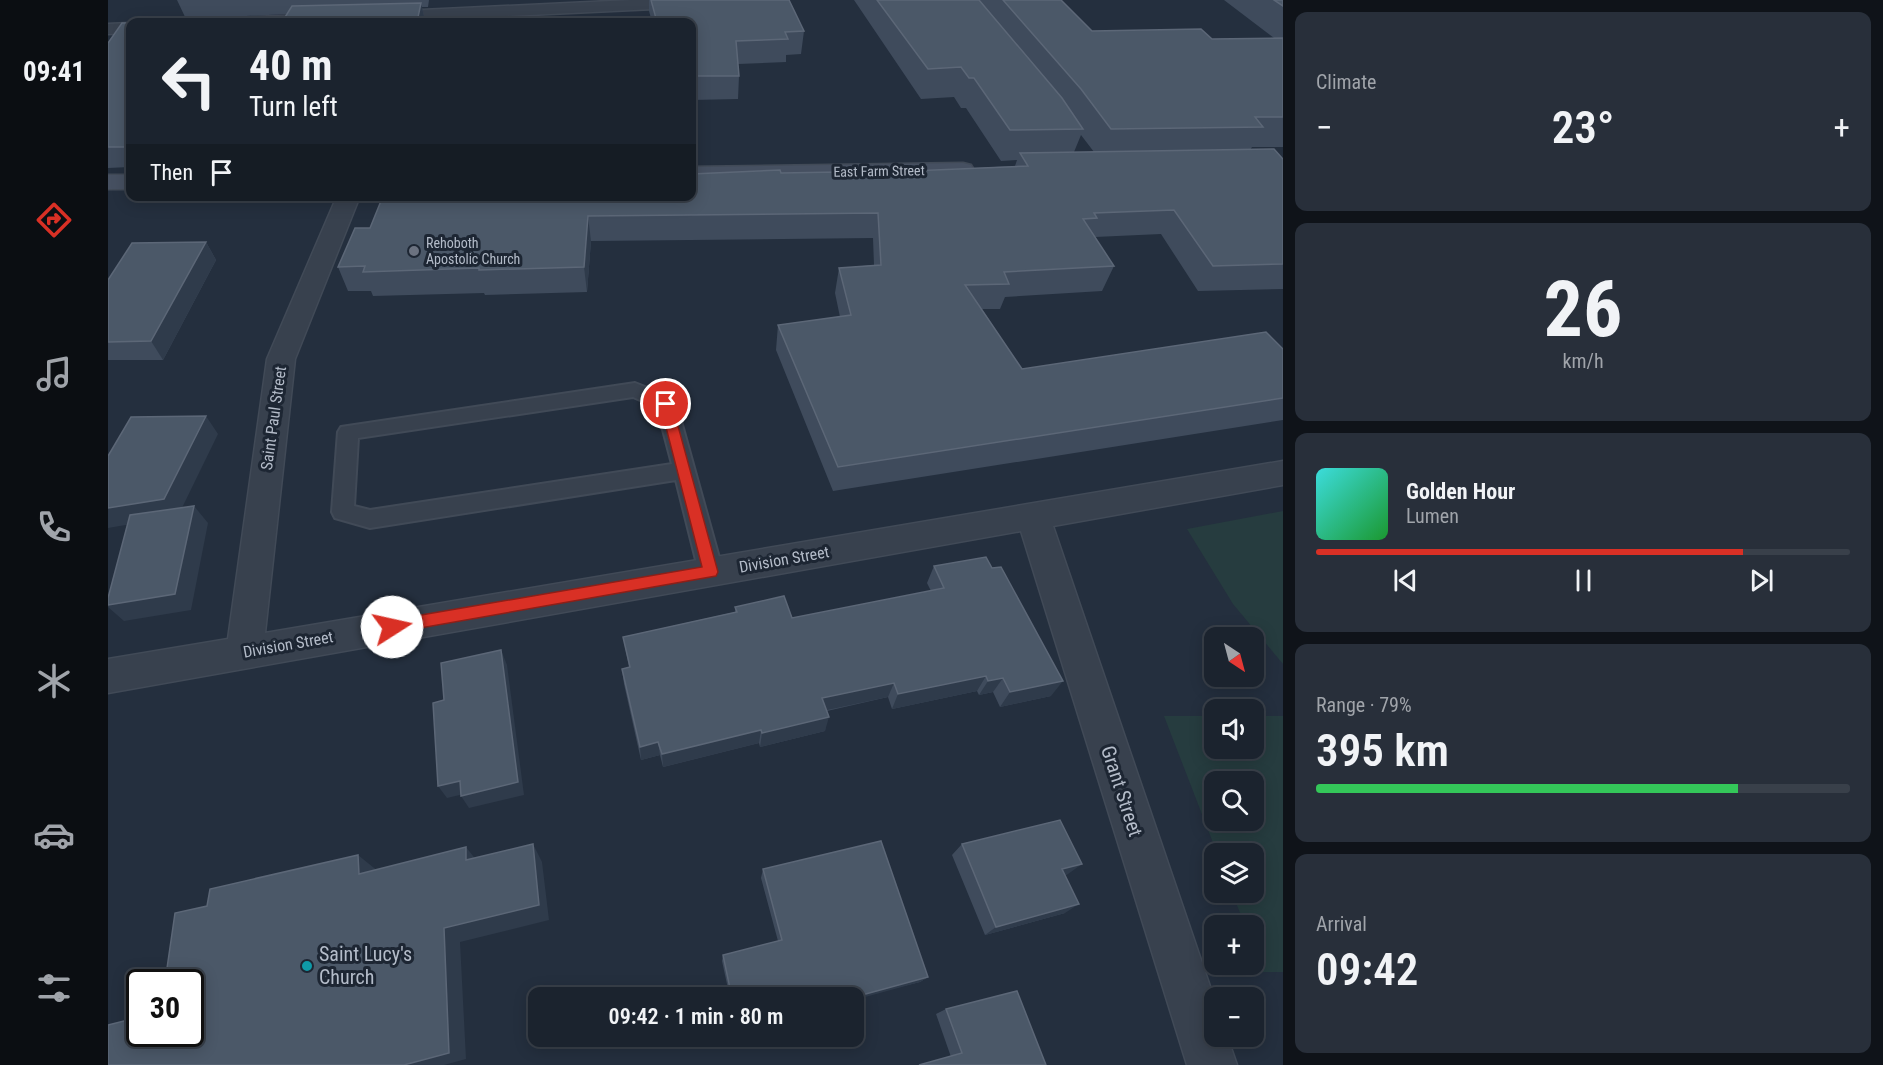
<!DOCTYPE html>
<html lang="en">
<head>
<meta charset="utf-8">
<style>
  :root { --surface:#1b232e; --page:#282f3a; --text:#f1f3f6; --muted:#a0a4aa; --line:#39404a; --accent:#d93025 }
  body { margin:0; font-family:"Roboto Condensed",sans-serif; background:var(--page); color:var(--text); height:100vh; display:flex; flex-direction:column; font-size:22px; white-space:nowrap }
  * { box-sizing:border-box; margin:0 }
  p { font-size:20px; color:var(--muted) }
  .icon { flex:none; width:33px; height:33px; fill:none; stroke:currentColor; stroke-width:2; stroke-linecap:round; stroke-linejoin:round }
  .map { position:relative; flex:1; overflow:hidden }
  .side { display:flex; flex-direction:column; gap:12px; padding:12px; background:#0f1319; width:600px }
  .side>* { flex:none }
  .hud { position:absolute; left:18px; top:18px; width:570px; height:183px; border-radius:12px; box-shadow:0 3px 15px #0003,0 0 0 2px var(--line); background:#1b232e; color:var(--text); overflow:hidden }
  .needle { width:39px; rotate:144deg }
  .buttons { position:absolute; left:1096px; top:627px; display:grid; gap:12px }
  .buttons a { display:grid; place-items:center; width:60px; height:60px; border-radius:12px; background:var(--surface); box-shadow:0 3px 15px #0003,0 0 0 2px var(--line); font-size:30px }
  .speed { position:absolute; left:18px; top:969px; display:flex; gap:12px; font-size:30px; font-weight:700; text-align:center }
  .speed>* { display:grid; place-content:center; width:78px; height:78px; border-radius:50%; background:var(--surface); box-shadow:0 3px 15px #0003,0 0 0 2px var(--line); line-height:1 }
  .speed .limit { border:3px solid #111; border-radius:9px; background:#fff; color:#111 }
  .pin { position:absolute; display:grid; place-items:center; width:51px; height:51px; color:#fff; margin:-26px; border:3px solid #fff; border-radius:50%; box-shadow:0 2px 6px #0007 }
  .me { position:absolute; width:66px; margin:-33px; rotate:80deg; stroke-linejoin:round; filter:drop-shadow(0 0 4px #0008) }
  .turn { display:flex; align-items:center; gap:21px; height:126px; padding:0 24px; font-size:27px }
  .turn .icon { width:78px; height:78px; stroke-width:2.5 }
  .turn b { display:block; font-size:42px; line-height:51px }
  .then { display:flex; align-items:center; height:57px; padding:0 24px; background:#0003; gap:12px; font-size:22px }
  .big { font-size:45px; font-weight:600; line-height:1.1 }
  .side .tile { flex:1; display:flex; flex-direction:column; justify-content:center; gap:9px; min-width:0; padding:0 21px; border-radius:12px; background:var(--page) }
  .side .dial { align-items:center; gap:0 }
  .dial b { font-size:78px; line-height:1 }
  .song { display:flex; align-items:center; gap:18px }
  .cover { width:72px; height:72px; border-radius:9px; background:linear-gradient(135deg,hsl(180 70% 55%),hsl(130 70% 35%)) }
  .played { height:6px; border-radius:3px; background:linear-gradient(90deg,var(--accent) 80%,var(--line) 80%) }
  .keys { display:flex; justify-content:space-around; direction:ltr }
  .heat { display:flex; justify-content:space-between; align-items:center; font-size:33px; direction:ltr }
  .charge { height:9px; border-radius:4px; background:linear-gradient(90deg,#34c759 79%,var(--line) 0) }
  .trip { position:absolute; left:420px; top:987px; width:336px; height:60px; border-radius:12px; background:var(--surface); box-shadow:0 3px 15px #0003,0 0 0 2px var(--line); font-weight:600; line-height:60px; text-align:center }
  main { display:flex; flex:1; min-height:0 }
  .dock { display:flex; flex-direction:column; width:108px; justify-content:space-around; align-items:center; background:#0b0e12; color:var(--muted) }
  .dock .icon { width:42px; height:42px }
  .dock .on { color:var(--accent) }
  .dock b { font-size:27px; color:var(--text) }
  .map>svg:first-child { display:block }
</style>
</head>
<body>
<main>
<nav class="dock">
<b>09:41</b>
<svg class="icon on" aria-label="directions" viewBox="0 0 24 24"><path d="M12 3l9 9-9 9-9-9zM9 14v-3h6M13 9l2 2-2 2"/></svg>
<svg class="icon" aria-label="music" viewBox="0 0 24 24"><path d="M9 18V5l10-2v13"/><circle cx="6" cy="18" r="3"/><circle cx="16" cy="16" r="3"/></svg>
<svg class="icon" aria-label="phone" viewBox="0 0 24 24"><path d="M5 4h4l2 5-3 2q2 4 5 5l2-3 5 2v4C11 20 4 13 5 4z"/></svg>
<svg class="icon" aria-label="climate" viewBox="0 0 24 24"><path d="M12 3v18M4 7l16 10M4 17L20 7"/></svg>
<svg class="icon" aria-label="car" viewBox="0 0 24 24"><path d="M5 17H2v-5l4-1 3-4h7l3 4 3 1v5h-3M9 17h6M6 11h13"/><circle cx="7" cy="17" r="2"/><circle cx="17" cy="17" r="2"/></svg>
<svg class="icon" aria-label="filters" viewBox="0 0 24 24"><path d="M4 7h16M4 17h16"/><circle cx="9" cy="7" r="2"/><circle cx="15" cy="17" r="2"/></svg>
</nav>
<div class="map">
<svg width="1175" height="1065" viewBox="0 0 1175 1065">
  <rect width="100%" height="100%" fill="#242f3e"/>
  <!-- green -->
  <g fill="#263c3f" fill-rule="evenodd">
    <path d="M 1175,511 L 1175,664 L 1125,604 L 1079,529 Z"/>
    <path d="M 1056,716 L 1107,716 L 1107,748 L 1146,748 L 1146,716 L 1175,716 L 1175,972 L 1154,972 L 1146,950 L 1146,926 L 1137,925 L 1124,893 L 1146,892 L 1146,854 L 1109,853 ZM 1107,782 L 1146,782 L 1146,820 L 1107,820 Z"/>
  </g>
  <g fill="none" stroke-linecap="round" stroke-linejoin="round">
    <defs>
      <path id="service" d="M 527,383 L 565,398 L 568,403 L 615,572 L 611,579 L 603,582 L 595,579 L 591,572 L 568,480 L 262,528 L 227,518 L 224,512 L 230,432 L 233,427 ZM 525,397 L 549,407 L 564,464 L 262,510 L 246,506 L 250,438 Z"/>
      <g id="minor">
        <path d="M 524,0 L 638,0 L 630,5 L 272,22 L 263,17 L 272,12 Z"/>
        <path d="M 221,14 L 227,15 L 230,19 L 227,22 L 135,22 L 144,17 Z"/>
        <path d="M 22,23 L 22,33 L 0,34 L 0,24 Z"/>
        <path d="M 229,196 L 252,196 L 187,359 L 157,633 L 1175,461 L 1175,485 L 945,526 L 1107,1001 L 1107,1036 L 1119,1036 L 1129,1065 L 1079,1065 L 913,531 L 0,693 L 0,659 L 120,639 L 159,359 Z"/>
      </g>
      <g id="secondary">
        <path d="M 855,163 L 863,165 L 866,170 L 863,175 L 584,180 L 584,167 Z"/>
        <rect x="0" y="175" width="22" height="14"/>
      </g>
    </defs>
    <!-- service casing -->
    <use href="#service" stroke="#414a57" stroke-width="4"/>
    <!-- minor casing -->
    <use href="#minor" stroke="#414a57" stroke-width="3"/>
    <!-- secondary casing -->
    <use href="#secondary" stroke="#414a57" stroke-width="3"/>
    <!-- service -->
    <use href="#service" fill="#38414e" fill-rule="evenodd"/>
    <!-- minor -->
    <use href="#minor" fill="#38414e" fill-rule="evenodd"/>
    <!-- secondary -->
    <use href="#secondary" fill="#465061" fill-rule="evenodd"/>
  </g>
  <!-- wall -->
  <g fill="#3f4b5c" fill-rule="evenodd">
    <path d="M 69,0 L 321,0 L 320,7 L 314,7 L 317,21 L 179,14 L 78,19 Z"/>
    <path d="M 541,0 L 681,0 L 696,31 L 693,54 L 678,55 L 678,62 L 630,64 L 631,76 L 630,99 L 584,100 L 584,22 L 544,22 L 541,11 Z"/>
    <path d="M 746,0 L 953,0 L 984,31 L 1104,39 L 1166,38 L 1116,0 L 1175,0 L 1175,147 L 1144,147 L 1142,150 L 1175,159 L 1175,289 L 1090,291 L 1053,234 L 987,237 L 1006,266 L 994,291 L 897,297 L 892,309 L 874,309 L 914,369 L 1175,349 L 1175,420 L 725,491 L 668,350 L 670,325 L 732,317 L 727,293 L 731,268 L 766,265 L 765,238 L 483,241 L 479,292 L 377,295 L 376,293 L 265,296 L 263,291 L 240,291 L 230,267 L 262,228 L 673,173 L 731,174 L 907,166 L 909,160 L 893,161 L 858,108 L 853,108 L 846,97 L 813,99 ZM 973,135 L 986,152 L 966,152 Z"/>
    <path d="M 22,23 L 22,167 L 0,168 L 0,43 Z"/>
    <path d="M 98,242 L 108,260 L 55,360 L 0,360 L 0,280 Z"/>
    <path d="M 826,566 L 943,696 L 892,707 L 885,692 L 871,695 L 869,691 L 784,709 L 780,697 L 719,711 L 717,731 L 652,747 L 651,743 L 555,767 L 552,755 L 533,760 L 516,684 L 514,669 L 521,667 L 515,637 L 627,612 L 627,607 L 684,618 L 823,591 L 819,583 Z"/>
    <path d="M 854,844 L 960,874 L 956,875 L 957,913 L 877,935 L 844,855 Z"/>
    <path d="M 655,869 L 820,977 L 812,982 L 746,998 L 622,998 L 614,961 L 615,955 L 670,941 L 653,878 Z"/>
    <path d="M 838,1009 L 938,1065 L 843,1057 L 828,1014 Z"/>
  </g>
  <!-- shaded-wall -->
  <g fill="#2f3b4b">
    <path d="M 313,3 L 317,21 L 317,22 L 309,22 Z"/>
    <path d="M 480,216 L 483,241 L 479,292 L 476,267 Z"/>
    <path d="M 98,242 L 108,260 L 55,360 L 43,341 Z"/>
    <path d="M 98,416 L 110,434 L 70,516 L 0,528 L 0,508 Z"/>
    <path d="M 86,506 L 100,523 L 83,610 L 16,621 L 0,607 L 0,605 Z"/>
    <path d="M 393,650 L 399,665 L 416,795 L 361,808 L 353,796 Z"/>
    <path d="M 878,676 L 869,691 L 784,709 L 790,694 Z"/>
    <path d="M 895,678 L 885,692 L 871,695 L 880,681 Z"/>
    <path d="M 955,681 L 943,696 L 892,707 L 902,692 Z"/>
    <path d="M 786,683 L 780,697 L 710,712 L 714,698 Z"/>
    <path d="M 721,717 L 717,731 L 652,747 L 654,733 Z"/>
    <path d="M 653,730 L 651,743 L 555,767 L 554,754 Z"/>
    <path d="M 550,742 L 552,755 L 533,760 L 532,747 Z"/>
    <path d="M 352,781 L 360,793 L 339,798 L 330,786 Z"/>
    <path d="M 425,844 L 434,862 L 441,920 L 352,942 L 358,1059 L 336,1065 L 296,1065 L 336,928 Z"/>
    <path d="M 358,847 L 372,865 L 358,860 Z"/>
    <path d="M 250,855 L 271,872 L 251,874 Z"/>
    <path d="M 974,864 L 960,874 L 940,879 L 954,869 Z"/>
    <path d="M 971,904 L 957,913 L 877,935 L 888,927 Z"/>
    <path d="M 820,977 L 812,982 L 746,1000 L 746,998 L 743,998 Z"/>
  </g>
  <!-- building -->
  <g fill="#4b5868" stroke="#5c6777" stroke-width="1.5">
    <path d="M 543,0 L 681,0 L 696,31 L 677,32 L 680,39 L 628,41 L 631,76 L 584,76 L 584,22 L 549,22 Z"/>
    <path d="M 769,0 L 871,0 L 954,98 L 975,129 L 902,130 L 866,78 L 861,78 L 853,67 L 820,69 Z"/>
    <path d="M 895,0 L 953,0 L 984,31 L 1093,29 L 1104,39 L 1175,38 L 1175,117 L 1147,117 L 1155,127 L 1003,129 L 973,89 Z"/>
    <path d="M 1166,0 L 1175,0 L 1175,6 Z"/>
    <path d="M 313,3 L 309,22 L 174,22 L 184,6 Z"/>
    <path d="M 92,19 L 90,22 L 26,22 Z"/>
    <path d="M 14,23 L 22,23 L 22,147 L 0,147 L 0,43 Z"/>
    <path d="M 1166,149 L 1175,159 L 1175,264 L 1105,266 L 1066,210 L 986,213 L 989,218 L 975,219 L 1006,266 L 896,272 L 901,284 L 857,285 L 914,369 L 1158,332 L 1175,349 L 1175,398 L 730,467 L 670,325 L 743,315 L 731,268 L 773,265 L 770,213 L 480,216 L 476,267 L 371,270 L 371,268 L 255,272 L 257,266 L 230,267 L 247,228 L 262,228 L 275,196 L 584,196 L 584,174 L 672,170 L 673,173 L 730,172 L 731,174 L 920,166 L 912,153 Z"/>
    <path d="M 98,242 L 43,341 L 0,342 L 0,280 L 24,243 Z"/>
    <path d="M 98,416 L 56,499 L 0,508 L 0,456 L 23,417 Z"/>
    <path d="M 86,506 L 67,594 L 0,605 L 0,598 L 22,515 Z"/>
    <path d="M 878,557 L 884,568 L 893,567 L 955,681 L 902,692 L 895,678 L 880,681 L 878,676 L 790,694 L 786,683 L 714,698 L 721,717 L 654,733 L 653,730 L 554,754 L 550,742 L 532,747 L 514,669 L 522,667 L 515,637 L 629,612 L 627,607 L 676,596 L 684,618 L 836,588 L 826,566 Z"/>
    <path d="M 393,650 L 410,782 L 353,796 L 352,781 L 330,786 L 325,703 L 336,700 L 333,663 Z"/>
    <path d="M 952,820 L 974,864 L 954,869 L 971,904 L 888,927 L 854,844 Z"/>
    <path d="M 773,841 L 820,977 L 743,998 L 624,998 L 615,955 L 674,940 L 655,869 Z"/>
    <path d="M 425,844 L 431,905 L 336,928 L 341,1053 L 296,1065 L 0,1065 L 0,1025 L 32,1017 L 32,1034 L 82,1034 L 82,982 L 57,982 L 67,913 L 99,906 L 102,889 L 250,855 L 251,874 L 358,847 L 358,860 Z"/>
    <path d="M 909,991 L 938,1065 L 811,1065 L 854,1053 L 838,1009 Z"/>
  </g>
  <!-- route -->
  <path fill="#d93025" stroke="#8d1f18" stroke-width="1.5" d="M 558,399 L 564,404 L 610,572 L 608,576 L 284,633 L 279,631 L 277,627 L 284,620 L 594,567 L 552,404 Z"/>
  <!-- markers -->
  <circle fill="#6b7280" stroke="#1d2633" stroke-width="2" cx="306" cy="251" r="6"/>
  <circle fill="#0f9aa8" stroke="#1d2633" stroke-width="2" cx="199" cy="966" r="6"/>
  <g text-anchor="middle" stroke-width="6" stroke-linejoin="round" paint-order="stroke">
    <!-- far-street labels -->
    <g font-size="14" fill="#b4bcc9" stroke="#1d2633">
      <text transform="translate(771 171) rotate(-1)" y="5">East Farm Street</text>
    </g>
    <!-- far-poi labels -->
    <g font-size="14" fill="#b4bcc9" stroke="#1d2633" text-anchor="start">
      <text x="318" y="248">Rehoboth<tspan x="318" dy="16">Apostolic Church</tspan></text>
    </g>
    <!-- street labels -->
    <g font-size="16" fill="#b4bcc9" stroke="#1d2633">
      <text transform="translate(165 418) rotate(-82)" y="6">Saint Paul Street</text>
      <text transform="translate(676 559) rotate(-10)" y="6">Division Street</text>
      <text transform="translate(180 644) rotate(-10)" y="6">Division Street</text>
    </g>
    <!-- near-street labels -->
    <g font-size="20" fill="#b4bcc9" stroke="#1d2633">
      <text transform="translate(1014 791) rotate(72)" y="7">Grant Street</text>
    </g>
    <!-- near-poi labels -->
    <g font-size="20" fill="#b4bcc9" stroke="#1d2633" text-anchor="start">
      <text x="211" y="961">Saint Lucy's<tspan x="211" dy="23">Church</tspan></text>
    </g>
  </g>
</svg>
<div class="buttons">
<a><svg class="needle" viewBox="-14 -14 28 28"><path d="M0-13l5 13h-10z" fill="#e53935"/><path d="M0 13l5-13h-10z" fill="#a0a4aa"/></svg></a>
<a><svg class="icon" aria-label="sound" viewBox="0 0 24 24"><path d="M4 9h4l5-4v14l-5-4H4zM17 9q2 3 0 6"/></svg></a>
<a><svg class="icon" aria-label="search" viewBox="0 0 24 24"><circle cx="10" cy="10" r="6"/><path d="M15 15l6 6"/></svg></a>
<a><svg class="icon" aria-label="layers" viewBox="0 0 24 24"><path d="M12 4l9 5-9 5-9-5zM3 14l9 5 9-5"/></svg></a>
<a>+</a>
<a>−</a>
</div>
<div class="speed"><div class="limit">30</div></div>
<div class="pin" style="left:558px;top:404px;background:#d93025"><svg class="icon" aria-label="arrive" viewBox="0 0 24 24"><path d="M6 21V4h12l-3 4 3 4H6"/></svg></div>
<svg class="me" style="left:284px;top:627px" viewBox="-20 -20 40 40"><circle r="19" fill="#fff"/><path d="M0-13L10 11 0 6-10 11z" fill="#d93025"/></svg>
<div class="trip">09:42 · 1 min · 80 m</div>
<div class="hud">
<div class="turn"><svg class="icon" aria-label="left" viewBox="0 0 24 24"><path d="M17 20v-9H6M10 6l-5 5 5 5"/></svg><div><b>40 m</b>Turn left</div></div>
<div class="then">Then<svg class="icon" aria-label="arrive" viewBox="0 0 24 24"><path d="M6 21V4h12l-3 4 3 4H6"/></svg></div>
</div>
</div>
<section class="side">
<div class="tile"><p>Climate</p>
<div class="heat"><a>−</a><b class="big">23°</b><a>+</a></div>
</div>
<div class="tile dial"><b>26</b><p>km/h</p></div>
<div class="tile">
<div class="song"><i class="cover"></i><div><b>Golden Hour</b><p>Lumen</p></div></div>
<div class="played"></div>
<div class="keys"><svg class="icon" aria-label="previous" viewBox="0 0 24 24"><path d="M18 5L8 12l10 7zM5 5v14"/></svg><svg class="icon" aria-label="pause" viewBox="0 0 24 24"><path d="M8 5v14M16 5v14"/></svg><svg class="icon" aria-label="next" viewBox="0 0 24 24"><path d="M6 5l10 7-10 7zM19 5v14"/></svg></div>
</div>
<div class="tile"><p>Range · 79%</p><b class="big">395 km</b><div class="charge"></div></div>
<div class="tile"><p>Arrival</p><b class="big">09:42</b></div>
</section>
</main>
</body>
</html>
